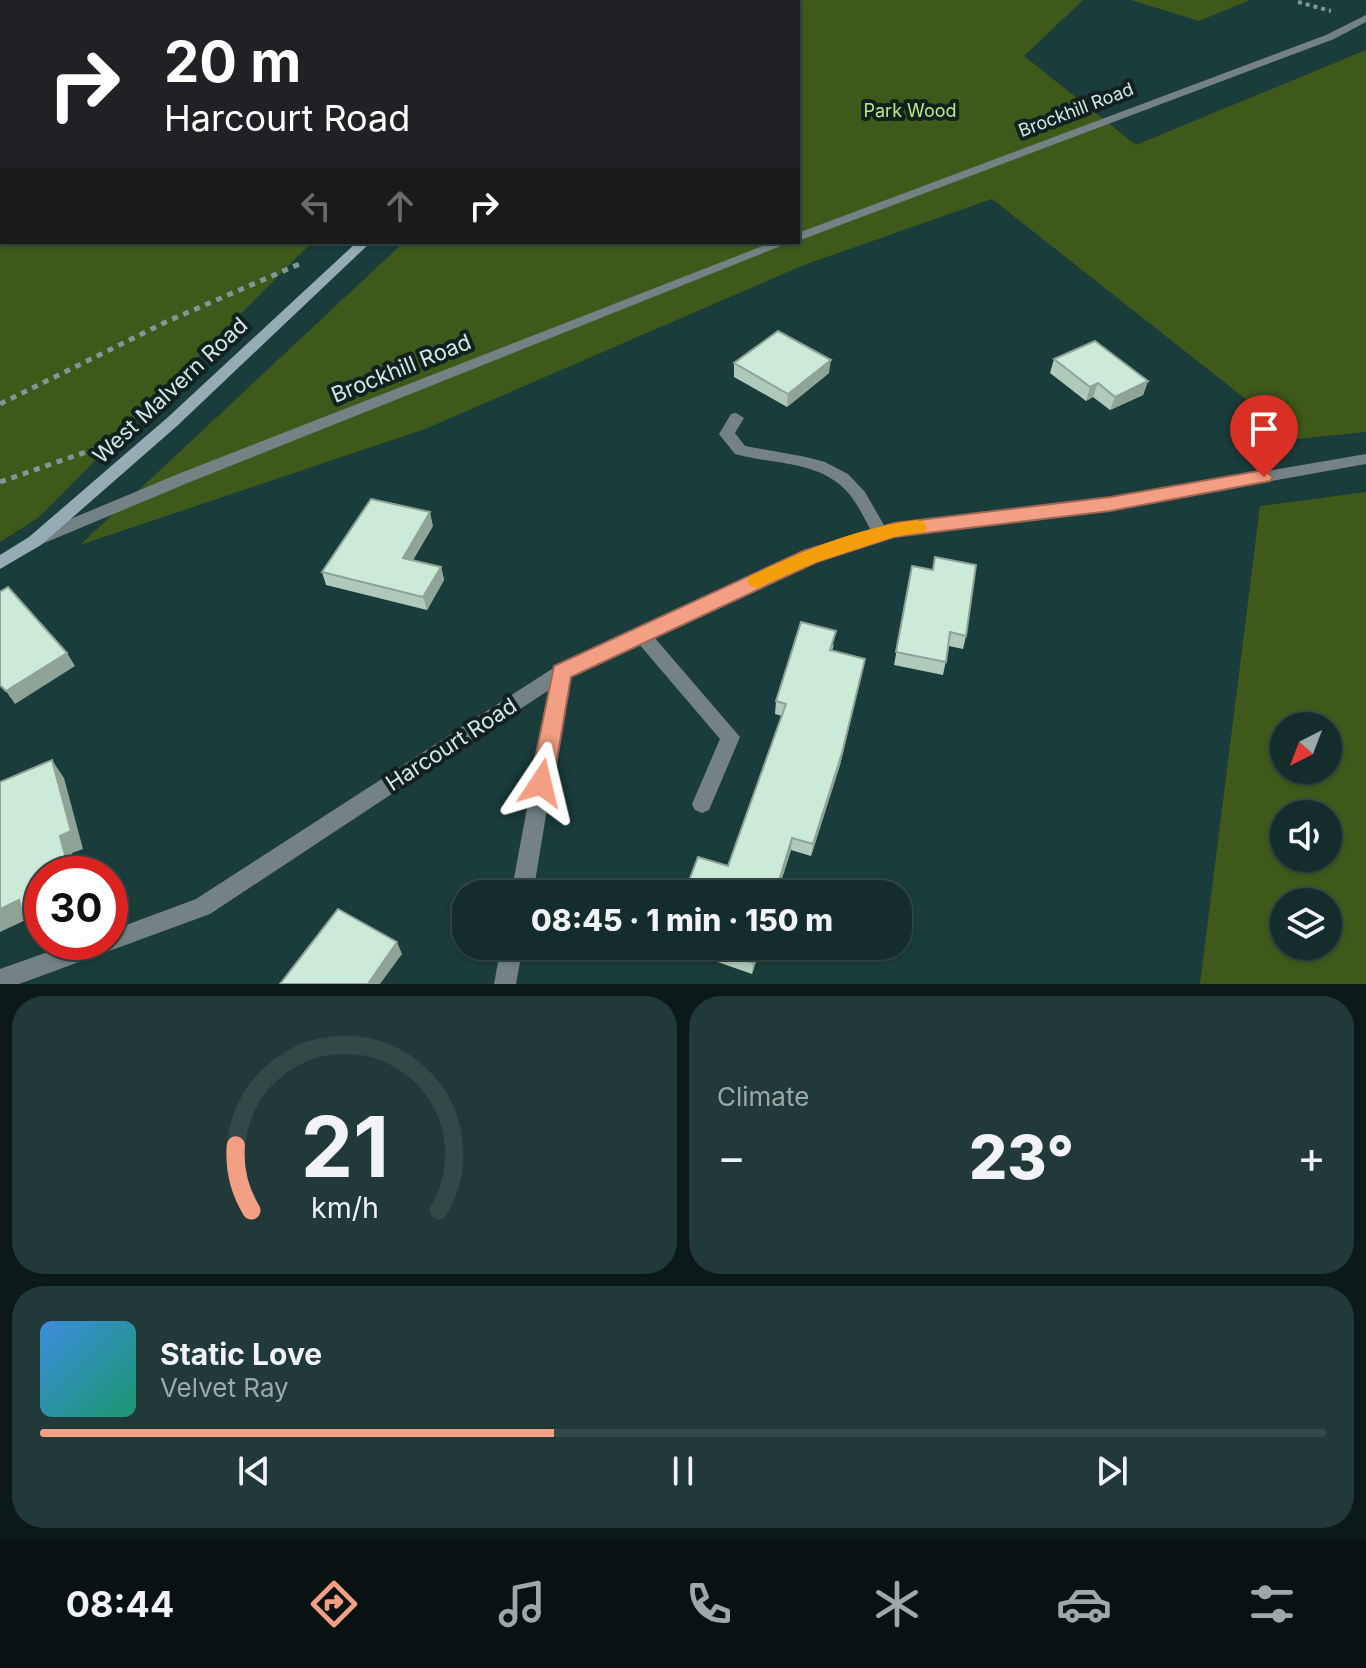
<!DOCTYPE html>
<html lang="en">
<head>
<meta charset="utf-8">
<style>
  :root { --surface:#142d2c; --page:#213938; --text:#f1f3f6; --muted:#9da8a9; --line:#334948; --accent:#f39f83 }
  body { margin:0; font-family:Inter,sans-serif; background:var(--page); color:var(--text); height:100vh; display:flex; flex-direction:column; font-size:30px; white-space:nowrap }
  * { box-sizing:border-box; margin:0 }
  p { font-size:26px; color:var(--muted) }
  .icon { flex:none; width:44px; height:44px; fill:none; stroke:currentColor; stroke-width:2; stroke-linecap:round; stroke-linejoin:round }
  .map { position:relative; height:984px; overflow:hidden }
  .details { display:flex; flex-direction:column; gap:12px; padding:12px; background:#0b1918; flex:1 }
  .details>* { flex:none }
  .top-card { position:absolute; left:0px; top:0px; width:800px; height:244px; box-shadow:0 2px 6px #0004,0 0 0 2px var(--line); background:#202124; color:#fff; overflow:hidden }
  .needle { width:52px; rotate:222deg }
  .buttons { position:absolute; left:1270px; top:712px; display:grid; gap:16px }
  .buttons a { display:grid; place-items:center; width:72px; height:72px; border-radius:50%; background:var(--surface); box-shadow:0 2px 6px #0004,0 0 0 2px var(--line); font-size:40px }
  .speed { position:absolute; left:24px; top:856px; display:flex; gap:16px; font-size:40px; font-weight:700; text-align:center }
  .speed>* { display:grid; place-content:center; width:104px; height:104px; border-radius:50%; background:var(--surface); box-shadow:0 2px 6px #0004,0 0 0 2px var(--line); line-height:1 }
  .speed .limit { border:12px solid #d22; background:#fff; color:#111 }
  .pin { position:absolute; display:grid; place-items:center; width:68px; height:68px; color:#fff; margin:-82px -34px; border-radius:50% 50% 50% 0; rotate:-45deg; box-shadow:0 0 8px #0007 }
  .pin .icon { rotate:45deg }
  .me { position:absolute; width:88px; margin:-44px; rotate:10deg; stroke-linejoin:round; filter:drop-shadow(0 0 6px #0008) }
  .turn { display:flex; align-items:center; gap:28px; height:168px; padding:0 32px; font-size:36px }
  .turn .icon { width:104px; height:104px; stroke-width:2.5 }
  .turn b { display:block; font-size:56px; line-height:68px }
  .lanes { display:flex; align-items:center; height:76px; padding:0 32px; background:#0003; justify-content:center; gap:40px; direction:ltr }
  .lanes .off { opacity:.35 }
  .big { font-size:60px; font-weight:800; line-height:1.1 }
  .details .tile { flex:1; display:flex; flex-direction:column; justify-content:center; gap:12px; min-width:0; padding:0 28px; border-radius:32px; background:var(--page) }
  .details .dial { align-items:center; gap:0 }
  .dial svg { height:208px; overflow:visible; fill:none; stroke:var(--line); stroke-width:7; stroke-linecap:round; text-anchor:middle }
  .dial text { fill:var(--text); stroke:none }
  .song { display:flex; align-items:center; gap:24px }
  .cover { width:96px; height:96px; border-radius:12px; background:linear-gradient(135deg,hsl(210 70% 55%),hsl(160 70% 35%)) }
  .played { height:8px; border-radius:4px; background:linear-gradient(90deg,var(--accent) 40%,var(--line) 40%) }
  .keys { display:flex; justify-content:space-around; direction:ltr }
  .heat { display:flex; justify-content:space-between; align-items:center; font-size:44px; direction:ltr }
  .details .tiles { flex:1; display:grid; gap:12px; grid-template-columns:1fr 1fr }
  .tile:last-child { grid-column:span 2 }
  .trip { position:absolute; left:452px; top:880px; width:460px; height:80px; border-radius:32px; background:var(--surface); box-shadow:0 2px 6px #0004,0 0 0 2px var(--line); font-weight:800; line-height:80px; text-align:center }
  .menu { display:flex; height:128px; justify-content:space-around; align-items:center; background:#081212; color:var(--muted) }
  .menu .icon { width:56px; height:56px }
  .menu .current { color:var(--accent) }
  .menu b { font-size:36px; color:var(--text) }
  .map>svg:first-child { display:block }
</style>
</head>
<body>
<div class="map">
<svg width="1366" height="984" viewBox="0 0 1366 984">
  <rect width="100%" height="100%" fill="#1a3c3a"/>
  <!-- green -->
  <g fill="#3f591b" fill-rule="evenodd">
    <path d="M 0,0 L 222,0 L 2,2 L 2,242 L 312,242 L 38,518 L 0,542 Z"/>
    <path d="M 734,0 L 1083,0 L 1024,56 L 1136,145 L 1366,50 L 1366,432 L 1258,443 L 1257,408 L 992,199 L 804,265 L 425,429 L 80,545 L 404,242 L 798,242 L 798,2 L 730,2 Z"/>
    <path d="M 1131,0 L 1250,0 L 1199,21 Z"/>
    <path d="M 1366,492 L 1366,984 L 1200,984 L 1260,506 ZM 1328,726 L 1328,770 L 1284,770 L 1284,726 ZM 1328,814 L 1328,858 L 1284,858 L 1284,814 ZM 1328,902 L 1328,946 L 1284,946 L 1284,902 Z"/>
  </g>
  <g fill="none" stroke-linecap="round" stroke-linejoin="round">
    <!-- path-far1 -->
    <g stroke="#7e9896" stroke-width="4" stroke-dasharray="4 4" stroke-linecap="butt">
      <path d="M 501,0 L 510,2"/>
      <path d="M 232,2 L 237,0"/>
      <path d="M 521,2 L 542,0"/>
      <path d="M 1298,2 L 1331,11"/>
      <path d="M 0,174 L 2,171"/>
    </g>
    <!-- path -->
    <g stroke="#7e9896" stroke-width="5" stroke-dasharray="6 6" stroke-linecap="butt">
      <path d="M 0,404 L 168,321 L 304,262"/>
      <path d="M 0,482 L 103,446"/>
    </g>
    <!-- lane -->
    <path fill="#748286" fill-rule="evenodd" d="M 736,413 L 744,418 L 735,433 L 745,446 L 806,457 L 825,462 L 848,474 L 865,492 L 889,534 L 887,538 L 875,538 C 867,524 860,508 850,495 C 822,460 774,465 735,454 L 719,434 L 731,414 Z"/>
    <!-- street -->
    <g fill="#748286" fill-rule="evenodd">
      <path d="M 1366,15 L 1366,22 L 1334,39 L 798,241 L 798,233 L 1326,35 Z"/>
      <path d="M 773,242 L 791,242 L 190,482 L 42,544 L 30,544 L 28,540 L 30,536 L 178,474 Z"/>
      <path d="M 1366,454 L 1366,464 L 1110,510 L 894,536 L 816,560 L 654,637 L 740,737 L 709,810 L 702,813 L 695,810 L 692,804 L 720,739 L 639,644 L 569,676 L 533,894 L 511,894 L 549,690 L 210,914 L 19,984 L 0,984 L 0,969 L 76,942 L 110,942 L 110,931 L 196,899 L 555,667 L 804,552 L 894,524 L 1110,498 Z"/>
      <path d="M 501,946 L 523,946 L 516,984 L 494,984 Z"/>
    </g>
    <!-- secondary -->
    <g fill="#96acb4" fill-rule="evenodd">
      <path d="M 697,0 L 710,0 L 696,2 Z"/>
      <path d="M 357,242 L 371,242 L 177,426 L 41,545 L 0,569 L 0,555 L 29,537 L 167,418 Z"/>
    </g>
  </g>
  <!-- wall -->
  <g fill="#afc9ba">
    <path d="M 1054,359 L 1148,381 L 1143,395 L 1110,410 L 1093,397 L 1086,401 L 1050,373 Z"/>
    <path d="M 734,363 L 829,373 L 787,407 L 734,377 Z"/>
    <path d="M 433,526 L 413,560 L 441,567 L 444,580 L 427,610 L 326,585 L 322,572 Z"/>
    <path d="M 912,566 L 966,636 L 963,649 L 949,646 L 943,675 L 894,665 Z"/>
    <path d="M 834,644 L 832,651 L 862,672 L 840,765 L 811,856 L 791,850 L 777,894 L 728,866 L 782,716 L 775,714 L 776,701 Z"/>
    <path d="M 672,946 L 761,946 L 752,974 Z"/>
  </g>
  <!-- shaded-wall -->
  <g fill="#8fa497">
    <path d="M 831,360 L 829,373 L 787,407 L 788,394 Z"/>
    <path d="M 1148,381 L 1143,395 L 1110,410 L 1115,397 Z"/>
    <path d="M 1098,383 L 1093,397 L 1086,401 L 1090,387 Z"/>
    <path d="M 430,512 L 433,526 L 406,571 L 403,558 Z"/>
    <path d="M 441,567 L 444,580 L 427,610 L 423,597 Z"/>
    <path d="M 67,653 L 75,666 L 15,704 L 6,691 Z"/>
    <path d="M 865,659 L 840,765 L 811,856 L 813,844 Z"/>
    <path d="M 52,760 L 64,778 L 83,849 L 72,853 L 78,874 L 70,874 L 60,836 Z"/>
    <path d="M 792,838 L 791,850 L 777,894 L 775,894 Z"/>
    <path d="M 42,898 L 42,921 L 35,924 L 30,918 L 0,932 L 0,909 L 19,900 Z"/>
    <path d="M 397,942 L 402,954 L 380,984 L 368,984 Z"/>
    <path d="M 758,946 L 761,946 L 752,974 L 753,963 Z"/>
  </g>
  <!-- building -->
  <g fill="#ccead8" stroke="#8fa497" stroke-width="2">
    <path d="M 778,331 L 831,360 L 788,394 L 734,363 Z"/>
    <path d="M 1095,341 L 1148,381 L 1115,397 L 1098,383 L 1090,387 L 1054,359 Z"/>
    <path d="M 371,499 L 430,512 L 403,558 L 441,567 L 423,597 L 322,572 Z"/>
    <path d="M 935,557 L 976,565 L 966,636 L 950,632 L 946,662 L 896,652 L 912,566 L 933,570 Z"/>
    <path d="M 8,587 L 67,653 L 6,691 L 0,685 L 0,592 Z"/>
    <path d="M 801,622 L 836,631 L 830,650 L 865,659 L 842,753 L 813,844 L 792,838 L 775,894 L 684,894 L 698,857 L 728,866 L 786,704 L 776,701 Z"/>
    <path d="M 52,760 L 71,831 L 60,836 L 70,874 L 42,874 L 42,898 L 21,908 L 19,900 L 0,909 L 0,782 Z"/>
    <path d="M 338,909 L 397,942 L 368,984 L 280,984 Z"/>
    <path d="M 705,946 L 758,946 L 753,963 Z"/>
  </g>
  <!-- route -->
  <path fill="#f39f83" stroke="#9e6755" stroke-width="2" d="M 1264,470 L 1273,477 L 1270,481 L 1110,511 L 894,537 L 817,562 L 571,677 L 553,783 L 549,790 L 541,793 L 534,790 L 530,783 L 554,666 L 803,551 L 894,523 L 1110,497 Z"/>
  <!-- slow -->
  <path fill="#f59e0b" d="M 917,520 L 924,522 L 927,527 L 924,532 L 894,537 L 817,562 L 757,588 L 750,586 L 747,581 L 750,576 C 803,551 859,527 917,520 Z"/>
  <g text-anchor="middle" stroke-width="8" stroke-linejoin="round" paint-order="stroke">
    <!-- far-street labels -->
    <g font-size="18" fill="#d4e7e5" stroke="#12201f">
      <text transform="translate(1076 110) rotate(-21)" y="6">Brockhill Road</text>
    </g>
    <!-- far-park labels -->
    <g font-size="18" fill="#baec81" stroke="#12201f">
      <text x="910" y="117">Park Wood</text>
    </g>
    <!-- street labels -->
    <g font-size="22" fill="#d4e7e5" stroke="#12201f">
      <text transform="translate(401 368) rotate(-22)" y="8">Brockhill Road</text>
      <text transform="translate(170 390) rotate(-43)" y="8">West Malvern Road</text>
      <text transform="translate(451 744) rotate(-33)" y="8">Harcourt Road</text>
    </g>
  </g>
</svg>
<div class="buttons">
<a><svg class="needle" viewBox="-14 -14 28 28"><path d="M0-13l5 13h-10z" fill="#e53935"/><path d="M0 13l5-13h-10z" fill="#9da8a9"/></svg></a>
<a><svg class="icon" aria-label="sound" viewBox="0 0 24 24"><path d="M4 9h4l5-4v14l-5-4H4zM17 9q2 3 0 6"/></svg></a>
<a><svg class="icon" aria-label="layers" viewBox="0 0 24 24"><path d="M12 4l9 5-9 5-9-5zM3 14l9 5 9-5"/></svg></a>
</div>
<div class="speed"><div class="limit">30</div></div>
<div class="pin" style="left:1264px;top:477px;background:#d93025"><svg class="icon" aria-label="arrive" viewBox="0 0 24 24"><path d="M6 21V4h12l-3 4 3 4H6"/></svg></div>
<svg class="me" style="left:541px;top:783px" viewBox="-20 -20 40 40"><path d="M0-17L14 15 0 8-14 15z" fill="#f39f83" stroke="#fff" stroke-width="4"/></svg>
<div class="trip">08:45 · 1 min · 150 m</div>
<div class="top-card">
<div class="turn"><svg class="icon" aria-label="right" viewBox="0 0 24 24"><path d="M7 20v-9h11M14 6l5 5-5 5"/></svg><div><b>20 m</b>Harcourt Road</div></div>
<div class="lanes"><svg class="icon off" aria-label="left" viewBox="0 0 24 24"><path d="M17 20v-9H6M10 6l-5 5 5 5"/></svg><svg class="icon off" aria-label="ahead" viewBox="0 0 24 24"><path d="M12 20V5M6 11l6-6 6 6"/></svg><svg class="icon" aria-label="right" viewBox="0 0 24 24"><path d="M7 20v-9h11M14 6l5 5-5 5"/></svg></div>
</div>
</div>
<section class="details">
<div class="tiles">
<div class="tile dial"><svg viewBox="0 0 100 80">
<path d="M14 69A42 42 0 1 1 86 69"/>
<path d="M14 69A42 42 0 0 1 8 44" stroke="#f39f83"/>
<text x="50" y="56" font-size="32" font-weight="700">21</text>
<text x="50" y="72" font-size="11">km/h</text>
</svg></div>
<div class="tile"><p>Climate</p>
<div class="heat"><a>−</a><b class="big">23°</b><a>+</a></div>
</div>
<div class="tile">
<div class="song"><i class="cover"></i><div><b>Static Love</b><p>Velvet Ray</p></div></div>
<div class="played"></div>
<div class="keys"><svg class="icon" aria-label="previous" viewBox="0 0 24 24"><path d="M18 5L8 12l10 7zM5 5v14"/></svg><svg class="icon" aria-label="pause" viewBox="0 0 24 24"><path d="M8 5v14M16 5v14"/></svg><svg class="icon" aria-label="next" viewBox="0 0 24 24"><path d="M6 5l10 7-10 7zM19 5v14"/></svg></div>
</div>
</div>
</section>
<nav class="menu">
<b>08:44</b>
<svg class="icon current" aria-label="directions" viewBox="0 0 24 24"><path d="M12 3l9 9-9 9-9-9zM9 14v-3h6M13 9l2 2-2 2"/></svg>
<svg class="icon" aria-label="music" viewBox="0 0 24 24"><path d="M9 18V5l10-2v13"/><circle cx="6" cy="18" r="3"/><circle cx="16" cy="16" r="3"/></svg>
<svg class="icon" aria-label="phone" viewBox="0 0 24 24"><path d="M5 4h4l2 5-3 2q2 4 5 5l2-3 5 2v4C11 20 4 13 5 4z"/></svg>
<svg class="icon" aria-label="climate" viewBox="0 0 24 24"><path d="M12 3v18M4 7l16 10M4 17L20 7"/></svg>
<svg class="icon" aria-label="car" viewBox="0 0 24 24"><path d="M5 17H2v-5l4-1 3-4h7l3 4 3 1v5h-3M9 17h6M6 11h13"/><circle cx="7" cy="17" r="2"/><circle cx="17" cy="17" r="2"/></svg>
<svg class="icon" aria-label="filters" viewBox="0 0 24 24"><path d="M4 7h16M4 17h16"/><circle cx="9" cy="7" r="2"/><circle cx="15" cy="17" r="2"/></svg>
</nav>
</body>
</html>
